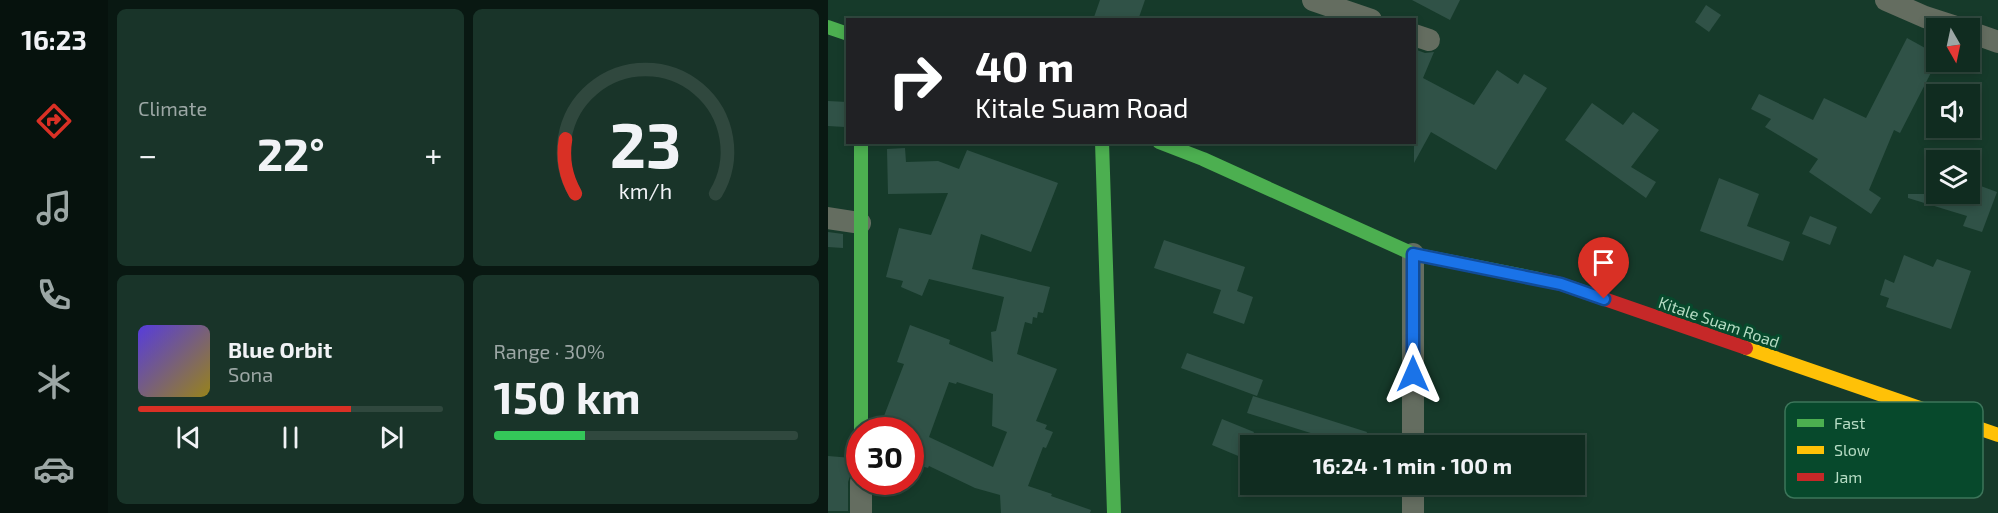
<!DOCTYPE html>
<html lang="en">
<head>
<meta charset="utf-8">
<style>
  :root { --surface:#102c20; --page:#193429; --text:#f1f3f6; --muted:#9ca7a5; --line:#30483e; --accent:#d93025 }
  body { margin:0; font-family:"Exo 2",sans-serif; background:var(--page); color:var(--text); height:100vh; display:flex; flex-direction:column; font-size:22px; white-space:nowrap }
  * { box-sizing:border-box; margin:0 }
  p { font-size:20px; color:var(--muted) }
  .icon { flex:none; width:33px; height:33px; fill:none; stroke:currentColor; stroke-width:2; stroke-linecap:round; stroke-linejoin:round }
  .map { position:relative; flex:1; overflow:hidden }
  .side { display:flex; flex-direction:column; gap:9px; padding:9px; background:#091812; width:720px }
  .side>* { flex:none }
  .top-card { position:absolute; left:18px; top:18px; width:570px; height:126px; border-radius:0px; box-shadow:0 3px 9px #0003,0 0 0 2px var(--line); background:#202124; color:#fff; overflow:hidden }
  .needle { width:39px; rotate:171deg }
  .controls { position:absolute; left:1098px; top:18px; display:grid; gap:12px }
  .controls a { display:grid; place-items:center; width:54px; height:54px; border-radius:0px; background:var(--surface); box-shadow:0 3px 9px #0003,0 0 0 2px var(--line); font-size:30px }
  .speed { position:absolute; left:18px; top:417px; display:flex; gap:12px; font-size:30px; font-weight:700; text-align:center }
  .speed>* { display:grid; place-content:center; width:78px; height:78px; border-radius:50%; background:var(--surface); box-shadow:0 3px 9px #0003,0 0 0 2px var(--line); line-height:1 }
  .speed .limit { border:9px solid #d22; background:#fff; color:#111 }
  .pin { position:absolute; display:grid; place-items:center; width:51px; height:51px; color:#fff; margin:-62px -26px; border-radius:50% 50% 50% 0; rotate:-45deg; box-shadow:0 0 6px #0007 }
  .pin .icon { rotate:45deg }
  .me { position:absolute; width:66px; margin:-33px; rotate:0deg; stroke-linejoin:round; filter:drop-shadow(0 0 4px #0008) }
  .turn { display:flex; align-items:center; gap:21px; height:126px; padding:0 30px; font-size:27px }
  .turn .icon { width:78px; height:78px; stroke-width:2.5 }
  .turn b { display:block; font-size:42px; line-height:51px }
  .big { font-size:45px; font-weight:700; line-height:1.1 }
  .side .widget { flex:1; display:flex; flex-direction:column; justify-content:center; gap:9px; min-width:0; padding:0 21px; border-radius:9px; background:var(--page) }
  .side .dial { align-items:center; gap:0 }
  .dial svg { height:156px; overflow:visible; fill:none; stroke:var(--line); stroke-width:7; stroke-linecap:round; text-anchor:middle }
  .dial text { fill:var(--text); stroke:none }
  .song { display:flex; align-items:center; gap:18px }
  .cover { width:72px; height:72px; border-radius:9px; background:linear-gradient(135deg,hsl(250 70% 55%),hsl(50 70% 35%)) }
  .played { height:6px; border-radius:3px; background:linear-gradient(90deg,var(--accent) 70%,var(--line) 70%) }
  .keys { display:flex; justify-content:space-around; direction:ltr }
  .heat { display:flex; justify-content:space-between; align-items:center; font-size:33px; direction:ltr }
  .charge { height:9px; border-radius:4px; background:linear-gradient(90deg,#34c759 30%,var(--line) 0) }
  .side .tiles { flex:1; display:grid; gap:9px; grid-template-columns:repeat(2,1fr) }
  .trip { position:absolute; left:412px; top:435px; width:345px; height:60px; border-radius:0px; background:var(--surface); box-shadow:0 3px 9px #0003,0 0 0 2px var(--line); font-weight:700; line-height:60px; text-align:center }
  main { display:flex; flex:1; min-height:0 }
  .dock { display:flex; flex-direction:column; width:108px; justify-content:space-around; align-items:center; background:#06120d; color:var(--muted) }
  .dock .icon { width:42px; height:42px }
  .dock .active { color:var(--accent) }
  .dock b { font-size:27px; color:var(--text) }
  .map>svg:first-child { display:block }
</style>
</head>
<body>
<main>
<nav class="dock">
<b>16:23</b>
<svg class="icon active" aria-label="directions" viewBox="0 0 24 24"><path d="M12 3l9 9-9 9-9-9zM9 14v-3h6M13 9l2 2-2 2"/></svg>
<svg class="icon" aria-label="music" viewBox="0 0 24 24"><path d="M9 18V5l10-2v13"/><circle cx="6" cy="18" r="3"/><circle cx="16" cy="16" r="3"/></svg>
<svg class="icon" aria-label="phone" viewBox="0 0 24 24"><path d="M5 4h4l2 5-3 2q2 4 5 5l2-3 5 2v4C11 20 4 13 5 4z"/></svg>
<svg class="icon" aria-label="climate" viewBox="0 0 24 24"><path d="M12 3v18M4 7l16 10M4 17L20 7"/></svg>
<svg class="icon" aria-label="car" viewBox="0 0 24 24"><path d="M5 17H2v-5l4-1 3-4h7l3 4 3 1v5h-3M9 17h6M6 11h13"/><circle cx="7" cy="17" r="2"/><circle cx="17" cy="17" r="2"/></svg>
</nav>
<section class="side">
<div class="tiles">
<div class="widget"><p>Climate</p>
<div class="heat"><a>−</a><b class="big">22°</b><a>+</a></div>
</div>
<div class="widget dial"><svg viewBox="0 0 100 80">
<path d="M14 69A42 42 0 1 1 86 69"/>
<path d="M14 69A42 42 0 0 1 9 41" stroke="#d93025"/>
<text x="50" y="56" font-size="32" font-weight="700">23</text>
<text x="50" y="72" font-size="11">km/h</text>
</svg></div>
<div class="widget">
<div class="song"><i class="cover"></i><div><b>Blue Orbit</b><p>Sona</p></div></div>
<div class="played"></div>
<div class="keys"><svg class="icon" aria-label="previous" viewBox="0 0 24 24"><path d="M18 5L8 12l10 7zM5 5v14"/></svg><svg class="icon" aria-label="pause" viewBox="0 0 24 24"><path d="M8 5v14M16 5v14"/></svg><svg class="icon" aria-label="next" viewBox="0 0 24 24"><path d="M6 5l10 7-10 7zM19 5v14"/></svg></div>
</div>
<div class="widget"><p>Range · 30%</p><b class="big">150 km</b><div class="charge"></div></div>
</div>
</section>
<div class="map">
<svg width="1170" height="513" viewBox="0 0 1170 513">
  <rect width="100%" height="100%" fill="#163a2a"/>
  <!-- building -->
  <g fill="#305247" fill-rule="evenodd">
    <path d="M 272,0 L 317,0 L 310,20 L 265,20 Z"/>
    <path d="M 584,0 L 632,0 L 622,20 Z"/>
    <path d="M 878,5 L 893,15 L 881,32 L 867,22 Z"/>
    <path d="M 1079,38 L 1108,54 L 1108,63 L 1072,133 L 1066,130 L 1041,190 L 1053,198 L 1043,214 L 981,172 L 990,159 L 937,127 L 943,119 L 923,109 L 931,94 L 985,120 L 996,98 L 1038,118 Z"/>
    <path d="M 586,49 L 597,53 L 606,52 L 595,78 L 646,105 L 669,70 L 690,84 L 696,74 L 719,88 L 668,170 L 603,132 L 586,163 Z"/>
    <path d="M 0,101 L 19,102 L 17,127 L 0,126 Z"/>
    <path d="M 764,103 L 795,125 L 805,112 L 831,130 L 803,167 L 828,182 L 818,198 L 737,140 Z"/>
    <path d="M 77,148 L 78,162 L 110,161 L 131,169 L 139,150 L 230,183 L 203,252 L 153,234 L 144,269 L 222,287 L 215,313 L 210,312 L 209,318 L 205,317 L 204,324 L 197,322 L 189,354 L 229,369 L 208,421 L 219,425 L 217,429 L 225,432 L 218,448 L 215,447 L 200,486 L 224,494 L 223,496 L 263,510 L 262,513 L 173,513 L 172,495 L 147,488 L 101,466 L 100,468 L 90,465 L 84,480 L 82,480 L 82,426 L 56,416 L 76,364 L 69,362 L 82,325 L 122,340 L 121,344 L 165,362 L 163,332 L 168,331 L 176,297 L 101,279 L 94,296 L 73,287 L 75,281 L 58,277 L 71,228 L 103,235 L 120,193 L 60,194 L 59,149 ZM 121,382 L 128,384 L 129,382 L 165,394 L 164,426 L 179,432 L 165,467 L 101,437 Z"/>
    <path d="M 891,178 L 931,194 L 919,226 L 962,242 L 955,261 L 872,231 Z"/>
    <path d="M 1150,185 L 1169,192 L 1154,232 L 1135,226 L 1139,216 L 1080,198 L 1080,194 L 1147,194 Z"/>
    <path d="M 982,216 L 1009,227 L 1002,245 L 974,234 Z"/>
    <path d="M 0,232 L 15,234 L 15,248 L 0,247 Z"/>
    <path d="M 336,240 L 417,267 L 409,291 L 425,297 L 416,324 L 385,313 L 393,290 L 326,268 Z"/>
    <path d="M 1076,255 L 1105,267 L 1109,259 L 1143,271 L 1123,329 L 1058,307 L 1061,298 L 1052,295 L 1057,279 L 1066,283 Z"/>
    <path d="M 359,353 L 435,380 L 429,396 L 353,368 Z"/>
    <path d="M 425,396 L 539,432 L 535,446 L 524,446 L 419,413 Z"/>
    <path d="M 394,419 L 426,432 L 415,458 L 384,445 Z"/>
    <path d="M 0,456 L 24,458 L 23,473 L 20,482 L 20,511 L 0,511 Z"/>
  </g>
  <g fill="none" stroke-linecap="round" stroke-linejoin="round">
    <!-- street -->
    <g stroke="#646d60" stroke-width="22">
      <path d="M 485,0 L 543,20"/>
      <path d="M 1058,0 L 1097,17 L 1131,28"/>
      <path d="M 1142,32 L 1170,42"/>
      <path d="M 586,35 L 601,40"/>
      <path d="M 0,218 L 32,223"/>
      <path d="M 585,254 L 585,446"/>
      <path d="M 33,482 L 33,513"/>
      <path d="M 585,484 L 585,513"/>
    </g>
    <!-- fast -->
    <g stroke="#4caf50" stroke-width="14">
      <path d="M 0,27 L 20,34"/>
      <path d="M 33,142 L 33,430"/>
      <path d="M 274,142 L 286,513"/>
      <path d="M 331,142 L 375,159 L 585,254 L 711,279"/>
    </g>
    <!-- slow -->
    <path stroke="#ffc107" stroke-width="14" d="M 918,348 L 1170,435"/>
    <!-- jam -->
    <path stroke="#c62828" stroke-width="14" d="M 711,279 L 733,284 L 918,348"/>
  </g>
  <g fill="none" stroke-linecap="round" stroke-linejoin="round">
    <defs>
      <path id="route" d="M 585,374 L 585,254 L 733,284 L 776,299"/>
    </defs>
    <!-- route casing -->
    <use href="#route" stroke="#114b97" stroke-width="15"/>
    <!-- route -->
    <use href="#route" stroke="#1a73e8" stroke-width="10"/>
  </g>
  <g text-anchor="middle" stroke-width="6" stroke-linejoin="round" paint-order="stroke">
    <!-- street labels -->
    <g font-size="16" fill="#b6dcc4" stroke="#07492c">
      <text transform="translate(891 322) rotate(19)" y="6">Kitale Suam Road</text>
    </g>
  </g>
  <!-- legend -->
  <rect x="957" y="402" width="198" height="96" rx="9" fill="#07492c" stroke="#3c755a" stroke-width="1.5"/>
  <rect x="969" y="419" width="27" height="8" fill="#4caf50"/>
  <rect x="969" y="446" width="27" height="8" fill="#ffc107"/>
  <rect x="969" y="473" width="27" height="8" fill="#c62828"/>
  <g font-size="16" fill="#b6dcc4">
    <text x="1006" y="429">Fast</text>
    <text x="1006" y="456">Slow</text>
    <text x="1006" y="483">Jam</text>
  </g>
</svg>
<div class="controls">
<a><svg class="needle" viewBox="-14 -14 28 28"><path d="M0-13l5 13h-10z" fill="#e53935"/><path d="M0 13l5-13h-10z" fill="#9ca7a5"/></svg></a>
<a><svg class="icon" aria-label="sound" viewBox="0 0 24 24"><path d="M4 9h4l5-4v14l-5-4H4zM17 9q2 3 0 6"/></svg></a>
<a><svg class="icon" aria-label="layers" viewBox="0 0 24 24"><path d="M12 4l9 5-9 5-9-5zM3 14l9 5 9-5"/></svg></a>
</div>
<div class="speed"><div class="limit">30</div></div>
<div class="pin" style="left:776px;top:299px;background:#d93025"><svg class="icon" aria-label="arrive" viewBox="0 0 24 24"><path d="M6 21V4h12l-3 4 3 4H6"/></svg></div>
<svg class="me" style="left:585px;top:374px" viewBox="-20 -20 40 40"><path d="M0-17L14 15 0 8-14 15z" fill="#1a73e8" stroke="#fff" stroke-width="4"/></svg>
<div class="trip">16:24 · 1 min · 100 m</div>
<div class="top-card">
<div class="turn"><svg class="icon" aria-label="right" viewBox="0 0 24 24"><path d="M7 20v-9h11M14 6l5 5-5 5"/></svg><div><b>40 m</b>Kitale Suam Road</div></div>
</div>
</div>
</main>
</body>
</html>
